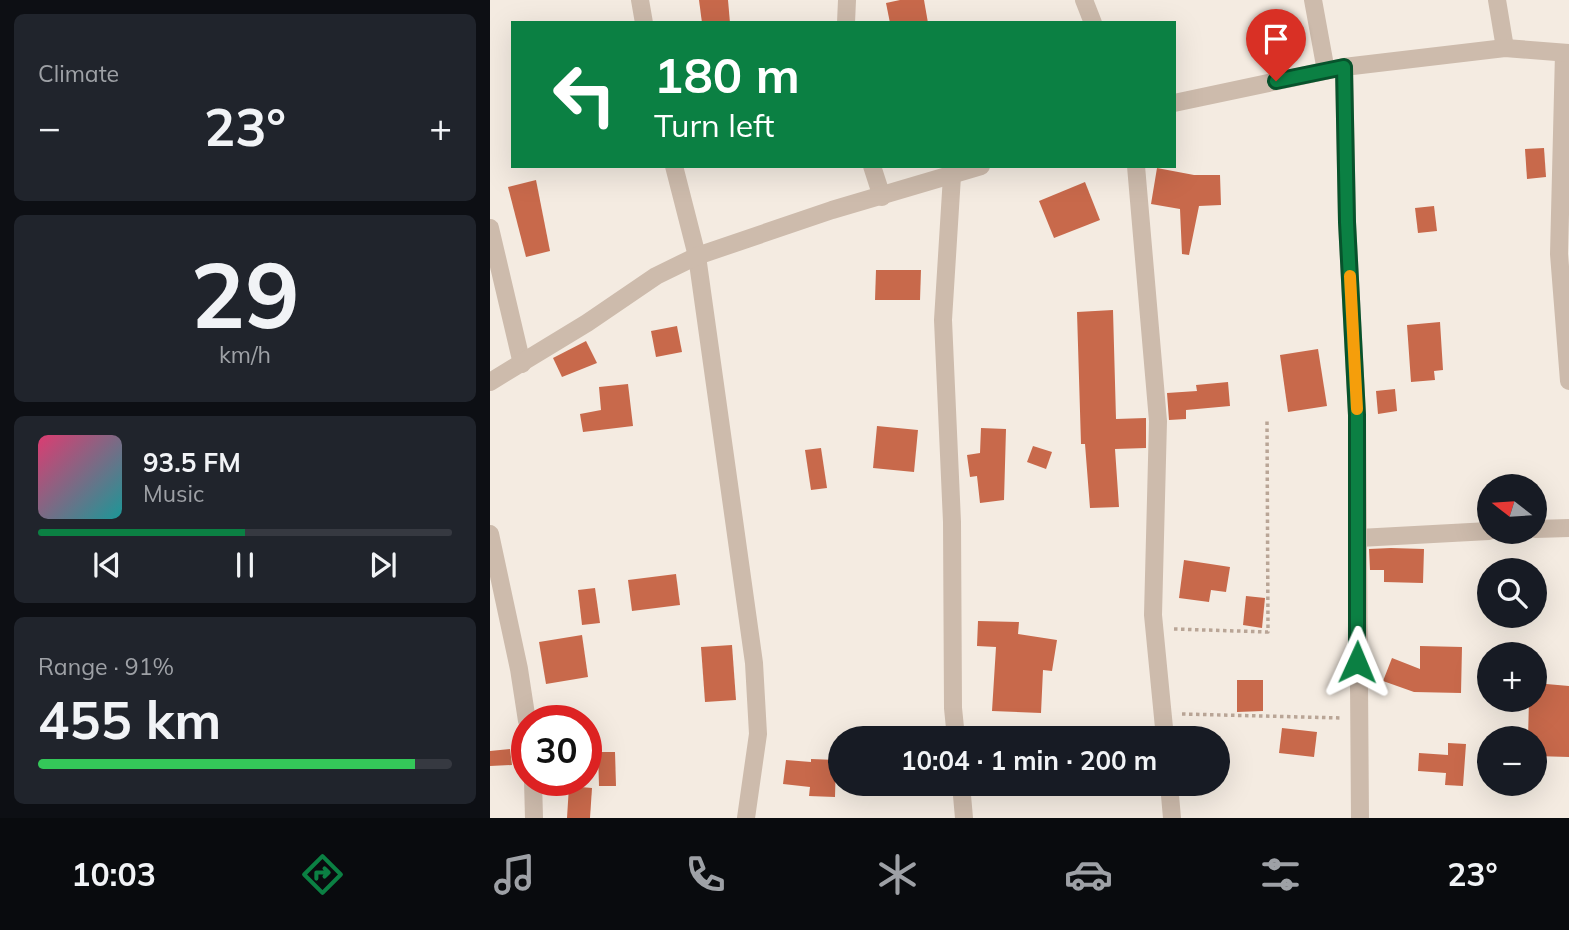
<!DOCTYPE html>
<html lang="en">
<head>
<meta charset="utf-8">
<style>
  :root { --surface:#171b24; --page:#20242c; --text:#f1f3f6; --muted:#9ea1a6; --line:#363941; --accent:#0b8043 }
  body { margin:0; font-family:Mulish,sans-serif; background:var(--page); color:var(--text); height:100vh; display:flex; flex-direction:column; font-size:26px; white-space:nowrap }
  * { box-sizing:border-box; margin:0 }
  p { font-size:23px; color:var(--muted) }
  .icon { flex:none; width:38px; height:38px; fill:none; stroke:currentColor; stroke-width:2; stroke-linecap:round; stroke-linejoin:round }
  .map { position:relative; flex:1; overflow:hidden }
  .sheet { display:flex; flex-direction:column; gap:14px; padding:14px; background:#0d0f14; width:490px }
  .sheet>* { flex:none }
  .guide { position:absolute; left:21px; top:21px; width:665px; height:147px; border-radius:0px; box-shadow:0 7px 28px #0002; background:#0b8043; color:#fff; overflow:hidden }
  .needle { width:46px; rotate:287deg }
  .controls { position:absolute; left:987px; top:474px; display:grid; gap:14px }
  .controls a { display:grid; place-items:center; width:70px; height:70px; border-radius:50%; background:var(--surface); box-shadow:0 7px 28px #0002; font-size:35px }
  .speed { position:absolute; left:21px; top:705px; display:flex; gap:14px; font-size:35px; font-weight:700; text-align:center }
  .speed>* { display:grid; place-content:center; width:91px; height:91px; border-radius:50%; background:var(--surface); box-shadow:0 7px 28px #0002; line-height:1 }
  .speed .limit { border:10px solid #d22; background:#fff; color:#111 }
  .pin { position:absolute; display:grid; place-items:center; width:60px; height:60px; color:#fff; margin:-72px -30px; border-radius:50% 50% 50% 0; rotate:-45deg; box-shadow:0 0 7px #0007 }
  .pin .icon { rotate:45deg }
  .me { position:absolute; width:77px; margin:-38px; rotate:1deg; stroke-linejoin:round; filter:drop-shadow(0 0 5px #0008) }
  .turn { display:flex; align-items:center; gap:24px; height:147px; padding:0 28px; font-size:32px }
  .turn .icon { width:91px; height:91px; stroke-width:2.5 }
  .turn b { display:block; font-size:49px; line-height:60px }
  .big { font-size:52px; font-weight:700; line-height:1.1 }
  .sheet .card { flex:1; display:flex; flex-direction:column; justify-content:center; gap:10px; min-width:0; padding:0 24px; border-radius:10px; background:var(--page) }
  .sheet .dial { align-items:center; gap:0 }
  .dial b { font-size:91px; line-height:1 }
  .song { display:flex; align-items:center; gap:21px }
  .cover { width:84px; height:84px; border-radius:10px; background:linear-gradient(135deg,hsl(340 70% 55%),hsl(180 70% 35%)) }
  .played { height:7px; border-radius:4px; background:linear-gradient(90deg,var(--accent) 50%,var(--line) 50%) }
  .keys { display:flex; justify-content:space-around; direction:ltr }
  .heat { display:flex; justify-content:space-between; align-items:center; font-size:38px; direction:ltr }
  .charge { height:10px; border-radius:5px; background:linear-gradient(90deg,#34c759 91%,var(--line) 0) }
  .trip { position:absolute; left:338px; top:726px; width:402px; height:70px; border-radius:35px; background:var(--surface); box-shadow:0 7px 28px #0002; font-weight:700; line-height:70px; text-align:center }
  .tabs { display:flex; height:112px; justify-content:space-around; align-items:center; background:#090b0e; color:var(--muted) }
  .tabs .icon { width:49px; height:49px }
  .tabs .on { color:var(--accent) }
  .tabs b { font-size:32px; color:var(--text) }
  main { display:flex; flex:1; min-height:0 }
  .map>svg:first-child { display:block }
</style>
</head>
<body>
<main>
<section class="sheet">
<div class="card"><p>Climate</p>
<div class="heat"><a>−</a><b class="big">23°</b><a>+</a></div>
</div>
<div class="card dial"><b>29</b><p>km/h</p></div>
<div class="card">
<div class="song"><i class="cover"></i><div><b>93.5 FM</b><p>Music</p></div></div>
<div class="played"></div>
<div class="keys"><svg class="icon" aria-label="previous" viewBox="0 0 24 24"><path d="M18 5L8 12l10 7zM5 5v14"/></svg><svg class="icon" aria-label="pause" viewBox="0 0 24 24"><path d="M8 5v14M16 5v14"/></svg><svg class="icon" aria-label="next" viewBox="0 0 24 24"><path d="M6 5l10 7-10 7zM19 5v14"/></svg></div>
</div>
<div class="card"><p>Range · 91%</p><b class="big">455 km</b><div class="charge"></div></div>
</section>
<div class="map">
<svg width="1079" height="818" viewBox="0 0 1079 818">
  <rect width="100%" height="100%" fill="#f4ebe1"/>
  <!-- building -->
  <g fill="#c8694b">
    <path d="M 209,0 L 238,0 L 240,23 L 212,23 Z"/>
    <path d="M 410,0 L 434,0 L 438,23 L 400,23 L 396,3 Z"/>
    <path d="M 1054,148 L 1056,177 L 1037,179 L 1035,149 Z"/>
    <path d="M 667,168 L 704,175 L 730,175 L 731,205 L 709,206 L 699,255 L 692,254 L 690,209 L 661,204 Z"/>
    <path d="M 46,180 L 60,251 L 36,257 L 18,187 Z"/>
    <path d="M 595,182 L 610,220 L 564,238 L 549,201 Z"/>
    <path d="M 944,206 L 947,231 L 928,233 L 925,208 Z"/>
    <path d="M 386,270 L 431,270 L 430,300 L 385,300 Z"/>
    <path d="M 623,310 L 626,419 L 656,418 L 656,448 L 625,449 L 629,507 L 600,508 L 595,444 L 591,444 L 587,312 Z"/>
    <path d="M 950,322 L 953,370 L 944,371 L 945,380 L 921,382 L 917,325 Z"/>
    <path d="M 187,326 L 192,352 L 166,357 L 161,331 Z"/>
    <path d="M 96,341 L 107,363 L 72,377 L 63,358 Z"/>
    <path d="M 828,349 L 837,406 L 798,412 L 790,355 Z"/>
    <path d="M 738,382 L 740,406 L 696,410 L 696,419 L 679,420 L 677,393 L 707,391 L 706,385 Z"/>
    <path d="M 138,384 L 143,426 L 93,432 L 90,414 L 111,410 L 109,387 Z"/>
    <path d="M 905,389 L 907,411 L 888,414 L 886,391 Z"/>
    <path d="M 387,426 L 428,430 L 424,472 L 383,468 Z"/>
    <path d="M 491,428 L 516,429 L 514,500 L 490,503 L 487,476 L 480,477 L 477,455 L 490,453 Z"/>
    <path d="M 543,446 L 562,452 L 556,469 L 537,462 Z"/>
    <path d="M 331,448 L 337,488 L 321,490 L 315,450 Z"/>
    <path d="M 901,548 L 934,549 L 933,583 L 894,582 L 894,570 L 880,570 L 879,549 Z"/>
    <path d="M 694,560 L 740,567 L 736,592 L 721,590 L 719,602 L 689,598 Z"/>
    <path d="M 186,574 L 190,605 L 142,611 L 138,580 Z"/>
    <path d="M 105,588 L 110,623 L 92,625 L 88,590 Z"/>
    <path d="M 756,596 L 775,598 L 772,628 L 753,625 Z"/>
    <path d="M 488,621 L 529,622 L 528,634 L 567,640 L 562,671 L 553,670 L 551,713 L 502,711 L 506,647 L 487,646 Z"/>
    <path d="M 92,635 L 98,677 L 56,684 L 49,642 Z"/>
    <path d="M 242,645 L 246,700 L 215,702 L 211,647 Z"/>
    <path d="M 930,646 L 972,647 L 971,693 L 924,692 L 893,681 L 902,658 L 930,669 Z"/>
    <path d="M 747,680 L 773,680 L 773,711 L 747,712 Z"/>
    <path d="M 1045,683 L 1079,686 L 1079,757 L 1045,756 L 1045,738 L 1038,738 L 1039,700 L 1045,700 Z"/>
    <path d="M 792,728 L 827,732 L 824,757 L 789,753 Z"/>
    <path d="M 958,743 L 976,744 L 973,786 L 955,785 L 956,773 L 928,771 L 929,753 L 958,755 Z"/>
    <path d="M 20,749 L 22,765 L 0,766 L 0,751 Z"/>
    <path d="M 108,752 L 125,752 L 126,786 L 109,786 Z"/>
    <path d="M 321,759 L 346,760 L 345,797 L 319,796 L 320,787 L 293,784 L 296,760 L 321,762 Z"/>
    <path d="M 79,786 L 102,788 L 100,818 L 77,818 Z"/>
  </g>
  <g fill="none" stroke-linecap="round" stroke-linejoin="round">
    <!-- path -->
    <g stroke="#b9a596" stroke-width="3.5" stroke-dasharray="3.5 3.5" stroke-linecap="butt">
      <path d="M 684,629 L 778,632 L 777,420"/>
      <path d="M 692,714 L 852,718"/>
    </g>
    <!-- street -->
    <g stroke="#cdbbac" stroke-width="18">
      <path d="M 150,0 L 154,23"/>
      <path d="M 594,0 L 603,23"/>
      <path d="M 823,0 L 836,71"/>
      <path d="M 1007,0 L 1015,48"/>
      <path d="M 356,23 L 357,0"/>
      <path d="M 1074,53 L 1069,254 L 1079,381"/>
      <path d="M 854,67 L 857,222 L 867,415 L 870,818"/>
      <path d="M 684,103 L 854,67 L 1015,48 L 1079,53"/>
      <path d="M 184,166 L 207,256 L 264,663 L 268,734 L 256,818"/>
      <path d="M 382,166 L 392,197"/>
      <path d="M 646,166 L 668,421 L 663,615 L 675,738"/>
      <path d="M 462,176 L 453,320 L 462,522 L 463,708 L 466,738"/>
      <path d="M 0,228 L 32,364"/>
      <path d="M 0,382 L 97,323 L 166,276 L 207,256 L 342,210 L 491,166"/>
      <path d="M 1045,529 L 1079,528"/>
      <path d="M 0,534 L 29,669 L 37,721"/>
      <path d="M 869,538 L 999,531"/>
      <path d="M 43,780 L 44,818"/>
      <path d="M 471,784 L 474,818"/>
      <path d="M 679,784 L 682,818"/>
    </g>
  </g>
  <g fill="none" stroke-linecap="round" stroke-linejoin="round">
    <defs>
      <path id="route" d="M 786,81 L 854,67 L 857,222 L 867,415 L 867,662"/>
    </defs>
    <!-- route casing -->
    <use href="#route" stroke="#07532c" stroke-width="18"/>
    <!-- route -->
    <use href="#route" stroke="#0b8043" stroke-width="12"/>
    <!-- slow -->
    <path stroke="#f59e0b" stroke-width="12" d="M 860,276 L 867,409"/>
  </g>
</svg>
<div class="controls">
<a><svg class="needle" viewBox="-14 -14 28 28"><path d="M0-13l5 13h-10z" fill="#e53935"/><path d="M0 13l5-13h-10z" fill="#9ea1a6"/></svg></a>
<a><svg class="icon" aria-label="search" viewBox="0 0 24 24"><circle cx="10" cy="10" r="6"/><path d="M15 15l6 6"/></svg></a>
<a>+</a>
<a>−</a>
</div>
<div class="speed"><div class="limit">30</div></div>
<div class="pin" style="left:786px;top:81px;background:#d93025"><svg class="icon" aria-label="arrive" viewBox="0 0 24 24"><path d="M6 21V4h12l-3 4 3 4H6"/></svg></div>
<svg class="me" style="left:867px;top:662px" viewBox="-20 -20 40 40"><path d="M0-17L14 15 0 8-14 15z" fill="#0b8043" stroke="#fff" stroke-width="4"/></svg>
<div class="trip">10:04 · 1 min · 200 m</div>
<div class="guide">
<div class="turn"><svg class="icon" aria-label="left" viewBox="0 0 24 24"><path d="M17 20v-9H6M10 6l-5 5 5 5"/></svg><div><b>180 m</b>Turn left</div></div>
</div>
</div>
</main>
<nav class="tabs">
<b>10:03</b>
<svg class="icon on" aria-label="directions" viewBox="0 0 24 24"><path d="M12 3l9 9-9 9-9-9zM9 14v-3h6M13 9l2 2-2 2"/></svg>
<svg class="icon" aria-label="music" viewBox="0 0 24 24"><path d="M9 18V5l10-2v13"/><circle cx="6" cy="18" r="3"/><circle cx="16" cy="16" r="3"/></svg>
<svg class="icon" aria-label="phone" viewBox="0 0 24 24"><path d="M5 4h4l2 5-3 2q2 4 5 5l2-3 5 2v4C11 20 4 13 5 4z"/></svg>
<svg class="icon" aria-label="climate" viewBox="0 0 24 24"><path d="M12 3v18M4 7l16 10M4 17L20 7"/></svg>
<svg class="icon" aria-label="car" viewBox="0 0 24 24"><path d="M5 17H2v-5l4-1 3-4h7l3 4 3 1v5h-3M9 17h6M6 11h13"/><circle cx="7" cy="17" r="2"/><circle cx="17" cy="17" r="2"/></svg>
<svg class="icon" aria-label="filters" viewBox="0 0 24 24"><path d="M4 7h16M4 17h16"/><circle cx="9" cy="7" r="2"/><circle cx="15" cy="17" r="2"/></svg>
<b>23°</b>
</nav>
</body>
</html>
